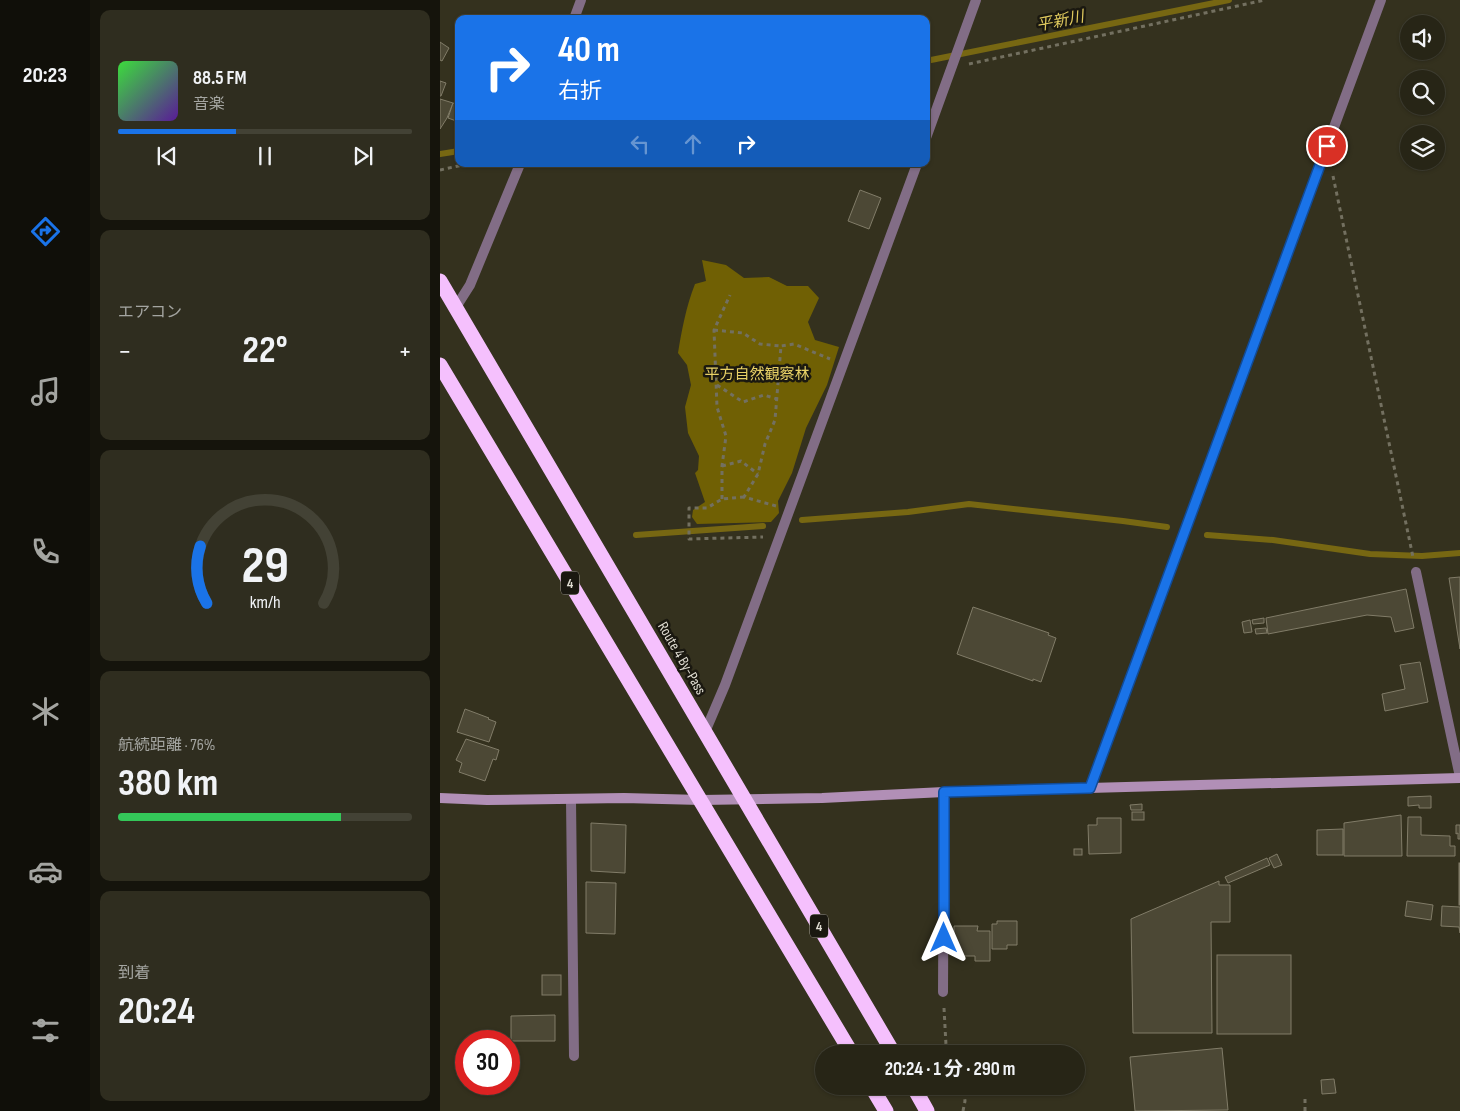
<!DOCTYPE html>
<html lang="ja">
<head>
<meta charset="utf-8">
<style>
  :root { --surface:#272516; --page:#2f2d1f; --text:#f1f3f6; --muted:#a4a5a1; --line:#434235; --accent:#1a73e8 }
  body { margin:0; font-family:"Sofia Sans Condensed","Noto Sans JP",sans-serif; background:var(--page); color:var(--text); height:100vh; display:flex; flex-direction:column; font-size:19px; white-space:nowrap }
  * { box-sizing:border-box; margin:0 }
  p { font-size:16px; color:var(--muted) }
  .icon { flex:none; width:28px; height:28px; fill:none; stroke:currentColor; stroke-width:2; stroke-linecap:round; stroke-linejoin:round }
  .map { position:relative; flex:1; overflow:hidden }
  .sheet { display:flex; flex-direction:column; gap:10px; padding:10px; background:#15140c; width:350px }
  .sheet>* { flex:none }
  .hud { position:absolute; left:15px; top:15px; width:475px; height:152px; border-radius:10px; box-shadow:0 1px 4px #0004,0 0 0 1px var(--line); background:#1a73e8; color:#fff; overflow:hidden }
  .tools { position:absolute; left:960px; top:15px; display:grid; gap:10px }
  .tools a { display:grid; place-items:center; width:45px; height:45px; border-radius:50%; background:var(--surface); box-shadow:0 1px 4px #0004,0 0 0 1px var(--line); font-size:25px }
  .speed { position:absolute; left:15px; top:1030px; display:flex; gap:10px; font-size:25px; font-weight:700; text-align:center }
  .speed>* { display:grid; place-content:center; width:65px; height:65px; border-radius:50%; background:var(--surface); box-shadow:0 1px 4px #0004,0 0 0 1px var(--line); line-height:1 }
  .speed .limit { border:8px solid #d22; background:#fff; color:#111 }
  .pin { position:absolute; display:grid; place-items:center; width:42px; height:42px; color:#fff; margin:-21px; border:2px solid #fff; border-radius:50%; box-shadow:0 1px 5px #0007 }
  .me { position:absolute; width:55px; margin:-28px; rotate:0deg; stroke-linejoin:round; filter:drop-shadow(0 0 4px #0008) }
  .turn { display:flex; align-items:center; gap:18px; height:105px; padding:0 20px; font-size:22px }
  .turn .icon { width:65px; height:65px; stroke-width:2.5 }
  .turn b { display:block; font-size:35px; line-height:42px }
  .lanes { display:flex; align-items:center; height:48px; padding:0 20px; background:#0003; justify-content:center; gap:25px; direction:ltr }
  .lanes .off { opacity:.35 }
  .big { font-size:38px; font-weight:700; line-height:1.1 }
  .sheet .widget { flex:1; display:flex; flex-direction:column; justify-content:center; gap:8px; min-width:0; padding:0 18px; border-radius:10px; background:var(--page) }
  .sheet .dial { align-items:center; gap:0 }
  .dial svg { height:130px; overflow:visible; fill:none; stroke:var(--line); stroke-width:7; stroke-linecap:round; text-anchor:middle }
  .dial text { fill:var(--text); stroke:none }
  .song { display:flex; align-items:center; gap:15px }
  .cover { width:60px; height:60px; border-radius:8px; background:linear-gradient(135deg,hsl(120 70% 55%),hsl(270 70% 35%)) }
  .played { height:5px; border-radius:2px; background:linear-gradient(90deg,var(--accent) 40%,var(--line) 40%) }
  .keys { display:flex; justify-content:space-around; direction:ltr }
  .heat { display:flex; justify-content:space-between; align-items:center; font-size:28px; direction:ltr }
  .charge { height:8px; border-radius:4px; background:linear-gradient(90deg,#34c759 76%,var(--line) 0) }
  .trip { position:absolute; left:375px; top:1045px; width:270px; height:50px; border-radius:25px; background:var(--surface); box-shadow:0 1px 4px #0004,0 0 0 1px var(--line); font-weight:700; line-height:50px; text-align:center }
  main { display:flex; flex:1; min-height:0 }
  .menu { display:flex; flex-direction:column; width:90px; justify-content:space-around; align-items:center; background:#100f09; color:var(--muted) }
  .menu .icon { width:35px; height:35px }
  .menu .current { color:var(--accent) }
  .menu b { font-size:22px; color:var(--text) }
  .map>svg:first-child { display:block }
</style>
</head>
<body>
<main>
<nav class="menu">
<b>20:23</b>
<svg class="icon current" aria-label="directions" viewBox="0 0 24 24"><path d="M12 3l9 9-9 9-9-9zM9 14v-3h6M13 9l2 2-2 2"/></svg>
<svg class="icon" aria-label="music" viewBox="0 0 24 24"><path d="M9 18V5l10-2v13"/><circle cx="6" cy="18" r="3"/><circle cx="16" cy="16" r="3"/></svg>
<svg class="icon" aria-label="phone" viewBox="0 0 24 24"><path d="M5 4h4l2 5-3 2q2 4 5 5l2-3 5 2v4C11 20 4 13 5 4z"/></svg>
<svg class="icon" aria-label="climate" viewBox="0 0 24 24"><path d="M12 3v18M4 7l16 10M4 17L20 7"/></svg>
<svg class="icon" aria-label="car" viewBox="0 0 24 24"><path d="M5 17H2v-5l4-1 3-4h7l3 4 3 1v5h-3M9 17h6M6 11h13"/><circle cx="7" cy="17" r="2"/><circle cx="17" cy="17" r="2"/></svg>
<svg class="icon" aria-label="filters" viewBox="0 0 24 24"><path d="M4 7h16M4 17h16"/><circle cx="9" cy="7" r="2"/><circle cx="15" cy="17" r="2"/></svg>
</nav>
<section class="sheet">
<div class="widget">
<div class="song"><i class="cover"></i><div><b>88.5 FM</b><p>音楽</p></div></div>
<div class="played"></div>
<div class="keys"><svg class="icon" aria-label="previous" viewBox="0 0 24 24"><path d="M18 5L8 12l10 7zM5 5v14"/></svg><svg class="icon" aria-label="pause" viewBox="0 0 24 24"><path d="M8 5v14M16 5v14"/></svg><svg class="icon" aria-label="next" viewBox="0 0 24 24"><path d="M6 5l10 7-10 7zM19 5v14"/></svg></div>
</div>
<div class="widget"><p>エアコン</p>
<div class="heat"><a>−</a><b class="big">22°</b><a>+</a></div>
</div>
<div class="widget dial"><svg viewBox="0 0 100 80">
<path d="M14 69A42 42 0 1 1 86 69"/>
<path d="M14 69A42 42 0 0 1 10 34" stroke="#1a73e8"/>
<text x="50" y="56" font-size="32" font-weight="700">29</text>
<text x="50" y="72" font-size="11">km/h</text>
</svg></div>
<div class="widget"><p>航続距離 · 76%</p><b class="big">380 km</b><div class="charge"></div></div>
<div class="widget"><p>到着</p><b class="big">20:24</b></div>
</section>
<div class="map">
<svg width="1020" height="1111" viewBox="0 0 1020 1111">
  <rect width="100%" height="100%" fill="#34311e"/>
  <!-- forest -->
  <path fill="#706004" d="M 262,260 L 286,265 L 304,278 L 329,277 L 347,286 L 368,286 L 379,298 L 368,322 L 375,340 L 399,347 L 387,385 L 366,428 L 352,473 L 338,501 L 339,513 L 331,522 L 257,524 L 252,517 L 253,510 L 265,502 L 255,473 L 258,470 L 259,456 L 248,433 L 245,407 L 251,385 L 247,365 L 238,353 C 242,329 246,307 255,284 L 266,281 Z"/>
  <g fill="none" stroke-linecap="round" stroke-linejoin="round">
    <!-- stream -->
    <g stroke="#776712" stroke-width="6">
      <path d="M 486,61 L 789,0"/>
      <path d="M 0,154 L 19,151"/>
      <path d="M 362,520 L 468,512 L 529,504 L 683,521 L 727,527"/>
      <path d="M 196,535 L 323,526"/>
      <path d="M 767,535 L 833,540 L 930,554 L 982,556 L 1020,553"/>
    </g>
  </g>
  <!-- building -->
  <g fill="#4c4835" stroke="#817c68">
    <path d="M 0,42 L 9,48 L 2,61 L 0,60 Z"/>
    <path d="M 0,81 L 6,83 L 1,96 L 0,96 Z"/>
    <path d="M 0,99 L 13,103 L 7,118 L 0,129 Z"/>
    <path d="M 13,103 L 19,105 L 19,122 L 8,118 Z"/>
    <path d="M 420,190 L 441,198 L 429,229 L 408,221 Z"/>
    <path d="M 1020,577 L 1020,649 L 1009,578 Z"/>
    <path d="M 966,589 L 974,628 L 955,632 L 951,617 L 927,615 L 828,634 L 826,618 Z"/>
    <path d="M 533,607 L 609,633 L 608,635 L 616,638 L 601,682 L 593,679 L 593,681 L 517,654 Z"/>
    <path d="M 824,618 L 824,623 L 813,624 L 812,620 Z"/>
    <path d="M 810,620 L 812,632 L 804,633 L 802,622 Z"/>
    <path d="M 826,628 L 827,633 L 816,634 L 815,629 Z"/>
    <path d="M 980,662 L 988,702 L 945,711 L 942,694 L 965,689 L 960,665 Z"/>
    <path d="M 25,709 L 49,718 L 48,719 L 56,722 L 49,742 L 17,732 Z"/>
    <path d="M 26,739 L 59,750 L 56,760 L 53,759 L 45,781 L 19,772 L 22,763 L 16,760 Z"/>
    <path d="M 991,796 L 991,808 L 979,808 L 979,805 L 968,806 L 968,797 Z"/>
    <path d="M 702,804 L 702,810 L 691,810 L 690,805 Z"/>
    <rect x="692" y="812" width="12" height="8"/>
    <path d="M 961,815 L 962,856 L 904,856 L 904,823 Z"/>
    <path d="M 968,817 L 981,817 L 981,835 L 1010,836 L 1010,846 L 1015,846 L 1015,856 L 967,856 Z"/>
    <path d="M 657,818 L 681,818 L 681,853 L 649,854 L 648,825 L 657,825 Z"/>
    <path d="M 151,823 L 186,825 L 185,873 L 151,871 Z"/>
    <path d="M 1016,825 L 1020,825 L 1020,839 L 1018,839 L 1018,833 L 1016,834 Z"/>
    <path d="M 903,829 L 903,855 L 877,855 L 877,830 Z"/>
    <rect x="634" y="849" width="8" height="6"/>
    <path d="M 837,854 L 842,865 L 834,868 L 829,858 Z"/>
    <path d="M 827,858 L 830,865 L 788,883 L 785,877 Z"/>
    <rect x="1019" y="863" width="1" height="42"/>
    <path d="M 779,881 L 779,885 L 790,885 L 790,922 L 771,922 L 772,1033 L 693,1033 L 691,919 Z"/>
    <path d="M 146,882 L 176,883 L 175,934 L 146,933 Z"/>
    <path d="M 967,901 L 993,905 L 991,920 L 965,916 Z"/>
    <path d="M 1002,906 L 1020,907 L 1020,933 L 1019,927 L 1001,926 Z"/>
    <path d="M 557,921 L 577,921 L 577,945 L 567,945 L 567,949 L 552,949 L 552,924 L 557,924 Z"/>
    <path d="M 514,926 L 538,926 L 537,931 L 550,931 L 550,961 L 535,961 L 535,956 L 514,956 Z"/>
    <rect x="777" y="955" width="74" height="79"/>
    <rect x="102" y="975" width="19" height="20"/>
    <path d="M 115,1015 L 115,1041 L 71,1041 L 71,1016 Z"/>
    <path d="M 782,1048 L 788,1110 L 695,1111 L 690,1057 Z"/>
    <path d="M 894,1079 L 896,1093 L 882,1094 L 881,1080 Z"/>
  </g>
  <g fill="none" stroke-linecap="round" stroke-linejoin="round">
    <!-- path -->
    <g stroke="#737060" stroke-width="3" stroke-dasharray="4 4" stroke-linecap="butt">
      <path d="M 529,64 L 825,0"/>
      <path d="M 0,170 L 27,164"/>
      <path d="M 893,176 L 973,557"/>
      <path d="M 274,330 L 303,333 L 320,344 L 341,346"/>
      <path d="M 277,385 L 303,402 L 324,395 L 337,399"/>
      <path d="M 282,466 L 301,461 L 318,474"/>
      <path d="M 304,497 L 282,499 L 267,508 L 249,508 L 249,539 L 323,537"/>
      <path d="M 282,499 L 282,466 L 286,436 L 277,407 L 274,330 L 290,295"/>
      <path d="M 336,506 L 304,497 L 318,474 L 325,444 L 335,420 L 341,346 L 354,344 L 390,359"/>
      <path d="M 504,1008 L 506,1045 L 509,1054"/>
      <path d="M 865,1099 L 865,1111"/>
      <path d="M 523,1111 L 525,1101 L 523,1086"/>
    </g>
    <!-- street -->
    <g stroke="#826d86" stroke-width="10">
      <path d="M 134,19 L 141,0"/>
      <path d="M 486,138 L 536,0"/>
      <path d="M 16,307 L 30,285 L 80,164"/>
      <path d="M 976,572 L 1020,777"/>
      <path d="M 265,732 L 285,685 L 477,164"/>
      <path d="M 650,788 L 941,0"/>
      <path d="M 131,800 L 134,1056"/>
      <path d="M 503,992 L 504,792"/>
    </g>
    <!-- secondary -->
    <path stroke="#b18fb6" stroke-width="10" d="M 0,798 L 47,800 L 184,798 L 261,800 L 382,798 L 504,792 L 1020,778"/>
    <!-- highway -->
    <g stroke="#f5c0fd" stroke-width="15">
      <path d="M 0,281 L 454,1054"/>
      <path d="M 0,365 L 412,1054"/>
      <path d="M 431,1086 L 446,1111"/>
      <path d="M 473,1086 L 487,1111"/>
    </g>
  </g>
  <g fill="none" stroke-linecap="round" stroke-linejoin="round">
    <defs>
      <path id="route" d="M 504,938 L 504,792 L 650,788 L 887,146"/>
    </defs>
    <!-- route casing -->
    <use href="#route" stroke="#114b97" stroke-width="12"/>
    <!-- route -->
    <use href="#route" stroke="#1a73e8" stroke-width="9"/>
  </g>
  <g text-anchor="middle" stroke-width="5" stroke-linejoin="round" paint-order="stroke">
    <!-- shield labels -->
    <g fill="#1a1810" stroke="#a4a197" stroke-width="1">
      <rect x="121" y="571.5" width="18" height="23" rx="4"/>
      <rect x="370" y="914.5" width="18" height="23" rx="4"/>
    </g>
    <g font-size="14" font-weight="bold" fill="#dfdcd1">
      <text x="130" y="588">4</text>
      <text x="379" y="931">4</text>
    </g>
    <!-- park labels -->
    <g font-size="15" fill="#e8d166" stroke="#1a1810">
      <text x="317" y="379">平方自然観察林</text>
    </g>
    <!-- street labels -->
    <g font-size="15" fill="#dfdcd1" stroke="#1a1810">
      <text transform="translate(242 658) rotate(60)" y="5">Route 4 By-Pass</text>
    </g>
    <!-- water labels -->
    <g font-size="16" font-style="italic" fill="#e0ca5e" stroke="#1a1810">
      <text transform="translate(620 20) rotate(-11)" y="6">平新川</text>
    </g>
  </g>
</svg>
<div class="tools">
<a><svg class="icon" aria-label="sound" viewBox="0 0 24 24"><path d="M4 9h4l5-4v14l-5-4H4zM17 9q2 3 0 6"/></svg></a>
<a><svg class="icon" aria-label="search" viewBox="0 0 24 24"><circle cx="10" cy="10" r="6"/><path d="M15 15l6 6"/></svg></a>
<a><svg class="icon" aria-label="layers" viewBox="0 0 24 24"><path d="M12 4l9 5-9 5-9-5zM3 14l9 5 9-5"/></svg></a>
</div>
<div class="speed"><div class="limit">30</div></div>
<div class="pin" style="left:887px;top:146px;background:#d93025"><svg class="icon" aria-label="arrive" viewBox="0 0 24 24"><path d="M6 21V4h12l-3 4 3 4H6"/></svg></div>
<svg class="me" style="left:504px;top:938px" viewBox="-20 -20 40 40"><path d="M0-17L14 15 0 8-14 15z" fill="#1a73e8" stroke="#fff" stroke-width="4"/></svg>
<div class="trip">20:24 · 1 分 · 290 m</div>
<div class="hud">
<div class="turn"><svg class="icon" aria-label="right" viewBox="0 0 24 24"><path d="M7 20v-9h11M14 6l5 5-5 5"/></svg><div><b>40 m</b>右折</div></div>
<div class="lanes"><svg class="icon off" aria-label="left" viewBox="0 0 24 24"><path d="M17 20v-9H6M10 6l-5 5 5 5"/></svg><svg class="icon off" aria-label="ahead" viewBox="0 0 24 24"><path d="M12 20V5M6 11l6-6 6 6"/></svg><svg class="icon" aria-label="right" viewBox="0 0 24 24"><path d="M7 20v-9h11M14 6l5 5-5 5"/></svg></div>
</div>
</div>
</main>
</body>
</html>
